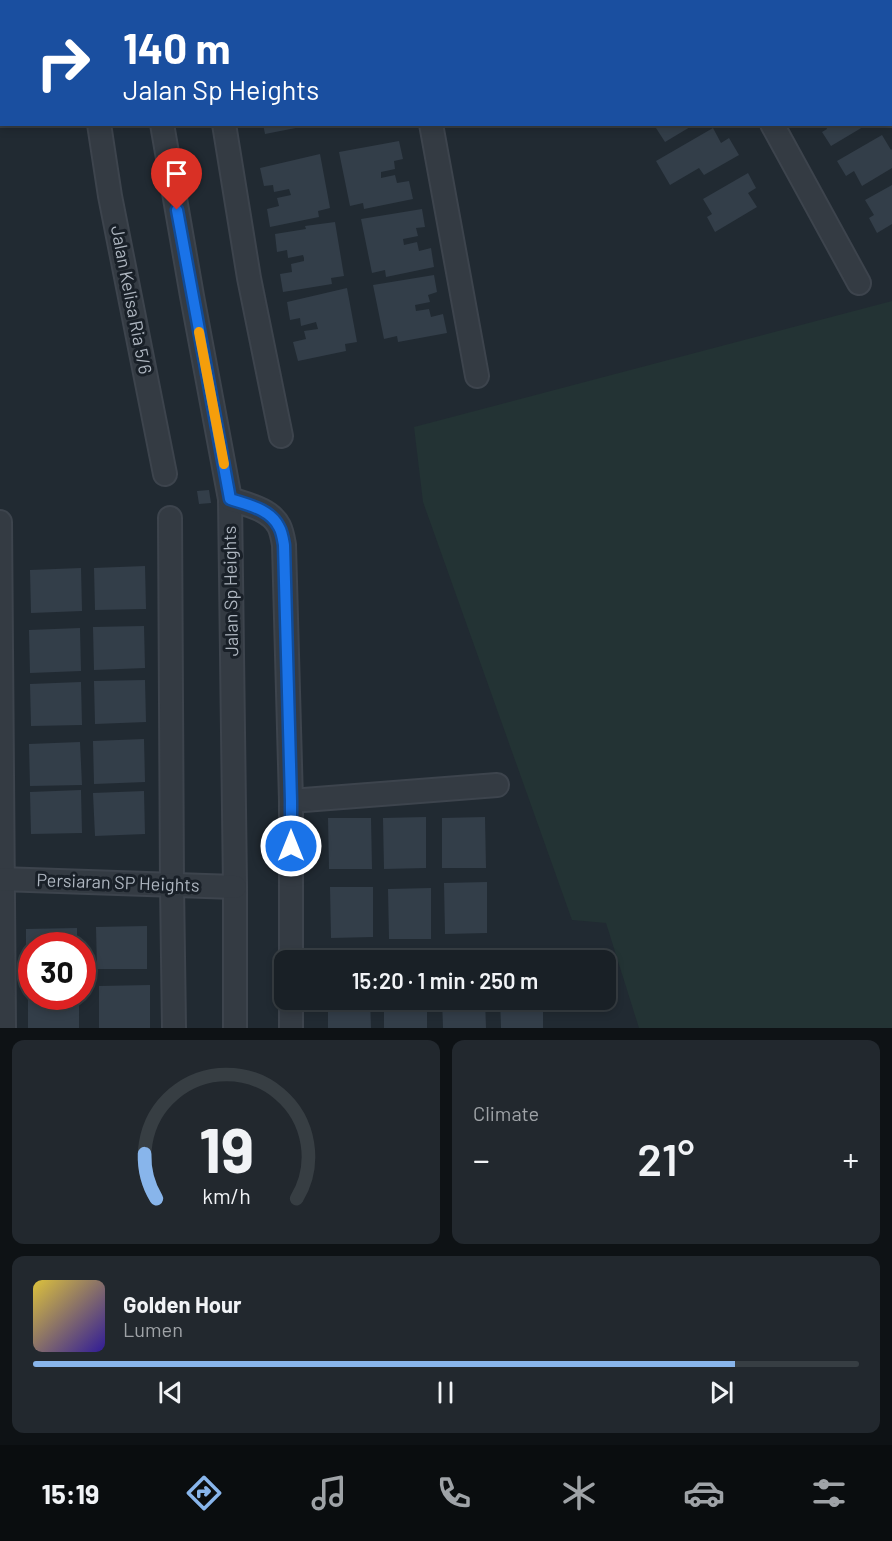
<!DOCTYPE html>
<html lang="en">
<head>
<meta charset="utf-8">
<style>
  :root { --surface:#192026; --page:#22282e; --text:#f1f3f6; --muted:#9fa3a7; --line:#373e43; --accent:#88b5eb }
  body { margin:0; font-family:Barlow,sans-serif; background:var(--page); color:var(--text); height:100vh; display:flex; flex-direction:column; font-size:22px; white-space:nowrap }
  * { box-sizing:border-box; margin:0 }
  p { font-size:20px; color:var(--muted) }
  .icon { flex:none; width:33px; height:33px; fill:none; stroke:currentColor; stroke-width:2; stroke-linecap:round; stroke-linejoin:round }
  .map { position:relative; height:1028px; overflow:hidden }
  .panel { display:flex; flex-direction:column; gap:12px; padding:12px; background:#0e1215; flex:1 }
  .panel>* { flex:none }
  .top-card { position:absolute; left:0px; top:0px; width:892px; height:126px; box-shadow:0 3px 9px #0003,0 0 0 2px var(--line); background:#1a4fa0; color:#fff; overflow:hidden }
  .speed { position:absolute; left:18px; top:932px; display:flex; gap:12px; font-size:30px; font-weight:700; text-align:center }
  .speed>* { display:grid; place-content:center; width:78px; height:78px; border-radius:50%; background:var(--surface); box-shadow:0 3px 9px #0003,0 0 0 2px var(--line); line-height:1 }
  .speed .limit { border:9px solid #d22; background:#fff; color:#111 }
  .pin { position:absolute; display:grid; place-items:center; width:51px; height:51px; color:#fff; margin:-62px -26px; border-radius:50% 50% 50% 0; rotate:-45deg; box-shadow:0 0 6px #0007 }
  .pin .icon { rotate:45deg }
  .me { position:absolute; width:66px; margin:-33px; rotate:0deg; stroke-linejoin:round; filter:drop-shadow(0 0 4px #0008) }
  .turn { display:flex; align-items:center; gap:21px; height:126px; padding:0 24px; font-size:27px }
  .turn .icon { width:78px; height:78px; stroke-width:2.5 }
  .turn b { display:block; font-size:42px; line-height:51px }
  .big { font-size:45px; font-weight:600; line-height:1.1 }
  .panel .widget { flex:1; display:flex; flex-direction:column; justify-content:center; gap:9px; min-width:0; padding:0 21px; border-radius:12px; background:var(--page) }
  .panel .dial { align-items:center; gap:0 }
  .dial svg { height:156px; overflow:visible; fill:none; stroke:var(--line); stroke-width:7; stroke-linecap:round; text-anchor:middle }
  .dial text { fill:var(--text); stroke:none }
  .song { display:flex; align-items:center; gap:18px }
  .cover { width:72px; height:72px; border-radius:9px; background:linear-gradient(135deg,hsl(50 70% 55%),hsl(250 70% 35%)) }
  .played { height:6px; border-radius:3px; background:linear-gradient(90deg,var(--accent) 85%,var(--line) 85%) }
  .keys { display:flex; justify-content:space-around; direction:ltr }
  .heat { display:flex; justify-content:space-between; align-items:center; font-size:33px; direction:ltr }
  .panel .tiles { flex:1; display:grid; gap:12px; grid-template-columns:1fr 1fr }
  .widget:last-child { grid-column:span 2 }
  .trip { position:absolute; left:274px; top:950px; width:342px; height:60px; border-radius:12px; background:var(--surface); box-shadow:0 3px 9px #0003,0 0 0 2px var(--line); font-weight:600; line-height:60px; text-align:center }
  .menu { display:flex; height:96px; justify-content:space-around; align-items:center; background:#0a0d0f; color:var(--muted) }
  .menu .icon { width:42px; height:42px }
  .menu .selected { color:var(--accent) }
  .menu b { font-size:27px; color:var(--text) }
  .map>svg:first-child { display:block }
</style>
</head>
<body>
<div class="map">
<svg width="892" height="1028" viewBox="0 0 892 1028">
  <rect width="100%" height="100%" fill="#212a32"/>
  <!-- green -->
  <path fill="#233334" d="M 892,301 L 892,1028 L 639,1028 L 606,923 L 572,920 L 423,502 L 414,427 Z"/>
  <!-- building -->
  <g fill="#333e49">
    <path d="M 263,124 L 306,124 L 306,126 L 265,134 Z"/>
    <path d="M 662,124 L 695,124 L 665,142 L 656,128 Z"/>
    <path d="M 825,124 L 868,124 L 831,146 L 822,132 L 827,129 Z"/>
    <path d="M 713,128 L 721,143 L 729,138 L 739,155 L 704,175 L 699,168 L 670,185 L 656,161 Z"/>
    <path d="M 882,135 L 891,150 L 892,149 L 892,168 L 862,186 L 854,171 L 846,176 L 837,161 Z"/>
    <path d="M 399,141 L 403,159 L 394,161 L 395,169 L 381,172 L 381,178 L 395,175 L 397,183 L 409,181 L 413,199 L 364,209 L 363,203 L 350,206 L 339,152 Z"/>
    <path d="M 320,154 L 330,208 L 318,211 L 319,217 L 270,227 L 267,209 L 279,206 L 277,198 L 291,195 L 289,189 L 274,192 L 273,185 L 264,186 L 260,168 Z"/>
    <path d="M 748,173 L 756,188 L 748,193 L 757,207 L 715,232 L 707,217 L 712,214 L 703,199 Z"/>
    <path d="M 892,185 L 892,224 L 877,233 L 869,218 L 874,215 L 865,200 Z"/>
    <path d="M 422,209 L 425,227 L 416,228 L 418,236 L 403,239 L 404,245 L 417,242 L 419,251 L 431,248 L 434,267 L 386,277 L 385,270 L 372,273 L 361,219 Z"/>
    <path d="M 335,222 L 344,276 L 331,278 L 332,284 L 283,292 L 280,274 L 292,272 L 291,264 L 304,261 L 304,258 L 303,255 L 288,258 L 287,250 L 277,252 L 275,234 L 306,229 L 305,226 Z"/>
    <path d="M 434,275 L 437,292 L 428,295 L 430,302 L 415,305 L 416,311 L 429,309 L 431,317 L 443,314 L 447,333 L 398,342 L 397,336 L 384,339 L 373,285 Z"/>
    <path d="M 347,288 L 357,342 L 345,344 L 346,351 L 298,361 L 293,342 L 306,339 L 304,331 L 318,329 L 316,322 L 301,326 L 300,318 L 290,320 L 287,302 Z"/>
    <path d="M 209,490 L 211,503 L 199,504 L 197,491 Z"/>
    <path d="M 145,566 L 146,609 L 95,610 L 94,568 Z"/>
    <path d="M 81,568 L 82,611 L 31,613 L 30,570 Z"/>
    <path d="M 144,626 L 145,668 L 94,670 L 93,627 Z"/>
    <path d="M 80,628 L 81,671 L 30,673 L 29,630 Z"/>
    <path d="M 145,680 L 146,722 L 95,724 L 94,681 Z"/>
    <path d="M 81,682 L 82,725 L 31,726 L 30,684 Z"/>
    <path d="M 144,739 L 145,782 L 94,784 L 93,741 Z"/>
    <path d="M 80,742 L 82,785 L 30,786 L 29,744 Z"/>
    <path d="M 81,790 L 82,833 L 31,834 L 30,792 Z"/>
    <path d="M 144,791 L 145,834 L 95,836 L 93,793 Z"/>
    <path d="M 426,817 L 426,868 L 384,869 L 383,818 Z"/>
    <path d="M 485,817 L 486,868 L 442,868 L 442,818 Z"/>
    <path d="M 328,818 L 371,818 L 372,869 L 329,869 Z"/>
    <path d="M 487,882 L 487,933 L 445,934 L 444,883 Z"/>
    <path d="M 330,887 L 373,887 L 373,937 L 331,938 Z"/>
    <path d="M 431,888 L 431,939 L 389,939 L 388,889 Z"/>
    <path d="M 147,926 L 147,969 L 97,969 L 96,927 Z"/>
    <path d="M 77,928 L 77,945 L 32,945 L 32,971 L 26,971 L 26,929 Z"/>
    <path d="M 150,985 L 150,1028 L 99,1028 L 99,986 Z"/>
    <path d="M 28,988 L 32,988 L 32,996 L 79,996 L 79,1028 L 28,1028 Z"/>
    <path d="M 328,999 L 370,999 L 371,1028 L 328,1028 Z"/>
    <rect x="384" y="999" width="43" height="29"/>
    <path d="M 442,999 L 485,999 L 486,1028 L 443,1028 Z"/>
    <path d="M 500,999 L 543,999 L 543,1028 L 501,1028 Z"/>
  </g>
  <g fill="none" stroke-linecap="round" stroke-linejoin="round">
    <defs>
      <g id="street">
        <path d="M 80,0 L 80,2"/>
        <path d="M 141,0 L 141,2"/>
        <path d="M 204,0 L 204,2"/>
        <path d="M 707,0 L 708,2"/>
        <path d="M 491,2 L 498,0"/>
        <path d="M 0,52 L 2,52"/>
        <path d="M 99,124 L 110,196 L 165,474"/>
        <path d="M 162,124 L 192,296 L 230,499 L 235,887 L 235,1028"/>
        <path d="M 224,124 L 249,278 L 281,436"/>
        <path d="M 431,124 L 477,376"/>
        <path d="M 772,124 L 859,283"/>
        <path d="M 230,499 C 248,505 270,509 279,526 C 282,532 283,539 284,545 L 291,801 L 291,960"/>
        <path d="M 170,518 L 172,885 L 174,1028"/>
        <path d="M 0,522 L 4,1028"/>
        <path d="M 291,801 L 497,785"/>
        <path d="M 0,879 L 235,887"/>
        <path d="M 291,999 L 291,1028"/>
      </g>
    </defs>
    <!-- street casing -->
    <use href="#street" stroke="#3d444d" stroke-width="26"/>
    <!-- street -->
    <use href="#street" stroke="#343b43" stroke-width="22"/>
  </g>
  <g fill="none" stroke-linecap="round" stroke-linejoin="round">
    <defs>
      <path id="route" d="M 177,210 L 230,499 C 248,505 270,509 279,527 C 282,532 283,539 284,545 L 291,801 L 291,846"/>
    </defs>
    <!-- route casing -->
    <use href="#route" stroke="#114b97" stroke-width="15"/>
    <!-- route -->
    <use href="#route" stroke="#1a73e8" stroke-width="10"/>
    <!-- slow -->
    <path stroke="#f59e0b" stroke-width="10" d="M 199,332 L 224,464"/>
  </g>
  <g text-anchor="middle" stroke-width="6" stroke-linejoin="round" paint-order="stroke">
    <!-- street labels -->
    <g font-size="18" fill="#aeb6c0" stroke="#192028">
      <text transform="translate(131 300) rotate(79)" y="6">Jalan Kelisa Ria 5/6</text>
      <text transform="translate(231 591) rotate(-91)" y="6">Jalan Sp Heights</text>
      <text transform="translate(118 883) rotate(2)" y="6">Persiaran SP Heights</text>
    </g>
  </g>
</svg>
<div class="speed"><div class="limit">30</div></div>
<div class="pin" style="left:177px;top:210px;background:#d93025"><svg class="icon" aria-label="arrive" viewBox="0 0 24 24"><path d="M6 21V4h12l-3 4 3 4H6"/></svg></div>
<svg class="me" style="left:291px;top:846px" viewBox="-20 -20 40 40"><circle r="17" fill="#1a73e8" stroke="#fff" stroke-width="3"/><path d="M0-11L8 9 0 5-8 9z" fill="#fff"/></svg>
<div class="trip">15:20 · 1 min · 250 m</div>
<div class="top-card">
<div class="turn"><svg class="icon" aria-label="right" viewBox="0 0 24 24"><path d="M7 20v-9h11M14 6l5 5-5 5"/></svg><div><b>140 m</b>Jalan Sp Heights</div></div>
</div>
</div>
<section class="panel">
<div class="tiles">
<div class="widget dial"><svg viewBox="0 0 100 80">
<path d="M14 69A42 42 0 1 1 86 69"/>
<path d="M14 69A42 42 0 0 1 8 46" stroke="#88b5eb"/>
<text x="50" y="56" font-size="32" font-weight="700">19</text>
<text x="50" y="72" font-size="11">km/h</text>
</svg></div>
<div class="widget"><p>Climate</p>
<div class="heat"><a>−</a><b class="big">21°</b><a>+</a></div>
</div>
<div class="widget">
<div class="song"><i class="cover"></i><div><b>Golden Hour</b><p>Lumen</p></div></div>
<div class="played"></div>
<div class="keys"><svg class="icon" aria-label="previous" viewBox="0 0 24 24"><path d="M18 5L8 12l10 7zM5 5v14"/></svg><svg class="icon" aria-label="pause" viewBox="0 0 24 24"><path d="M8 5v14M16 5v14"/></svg><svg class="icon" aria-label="next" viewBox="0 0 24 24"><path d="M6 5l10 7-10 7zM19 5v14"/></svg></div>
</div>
</div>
</section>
<nav class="menu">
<b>15:19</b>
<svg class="icon selected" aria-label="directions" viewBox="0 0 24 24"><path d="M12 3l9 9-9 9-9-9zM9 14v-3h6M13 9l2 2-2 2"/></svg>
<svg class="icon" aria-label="music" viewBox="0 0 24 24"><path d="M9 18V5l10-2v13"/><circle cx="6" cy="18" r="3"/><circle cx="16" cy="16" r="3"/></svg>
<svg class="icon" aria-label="phone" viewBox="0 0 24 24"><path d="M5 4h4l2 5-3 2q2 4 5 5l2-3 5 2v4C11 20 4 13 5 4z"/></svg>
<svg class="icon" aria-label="climate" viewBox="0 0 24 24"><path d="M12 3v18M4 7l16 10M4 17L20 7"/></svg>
<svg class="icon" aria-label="car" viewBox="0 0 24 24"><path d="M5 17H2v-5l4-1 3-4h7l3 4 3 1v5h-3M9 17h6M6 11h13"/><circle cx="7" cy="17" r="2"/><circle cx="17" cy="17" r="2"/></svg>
<svg class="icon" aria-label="filters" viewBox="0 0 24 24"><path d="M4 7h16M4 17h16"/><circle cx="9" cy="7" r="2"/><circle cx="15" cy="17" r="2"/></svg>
</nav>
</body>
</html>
